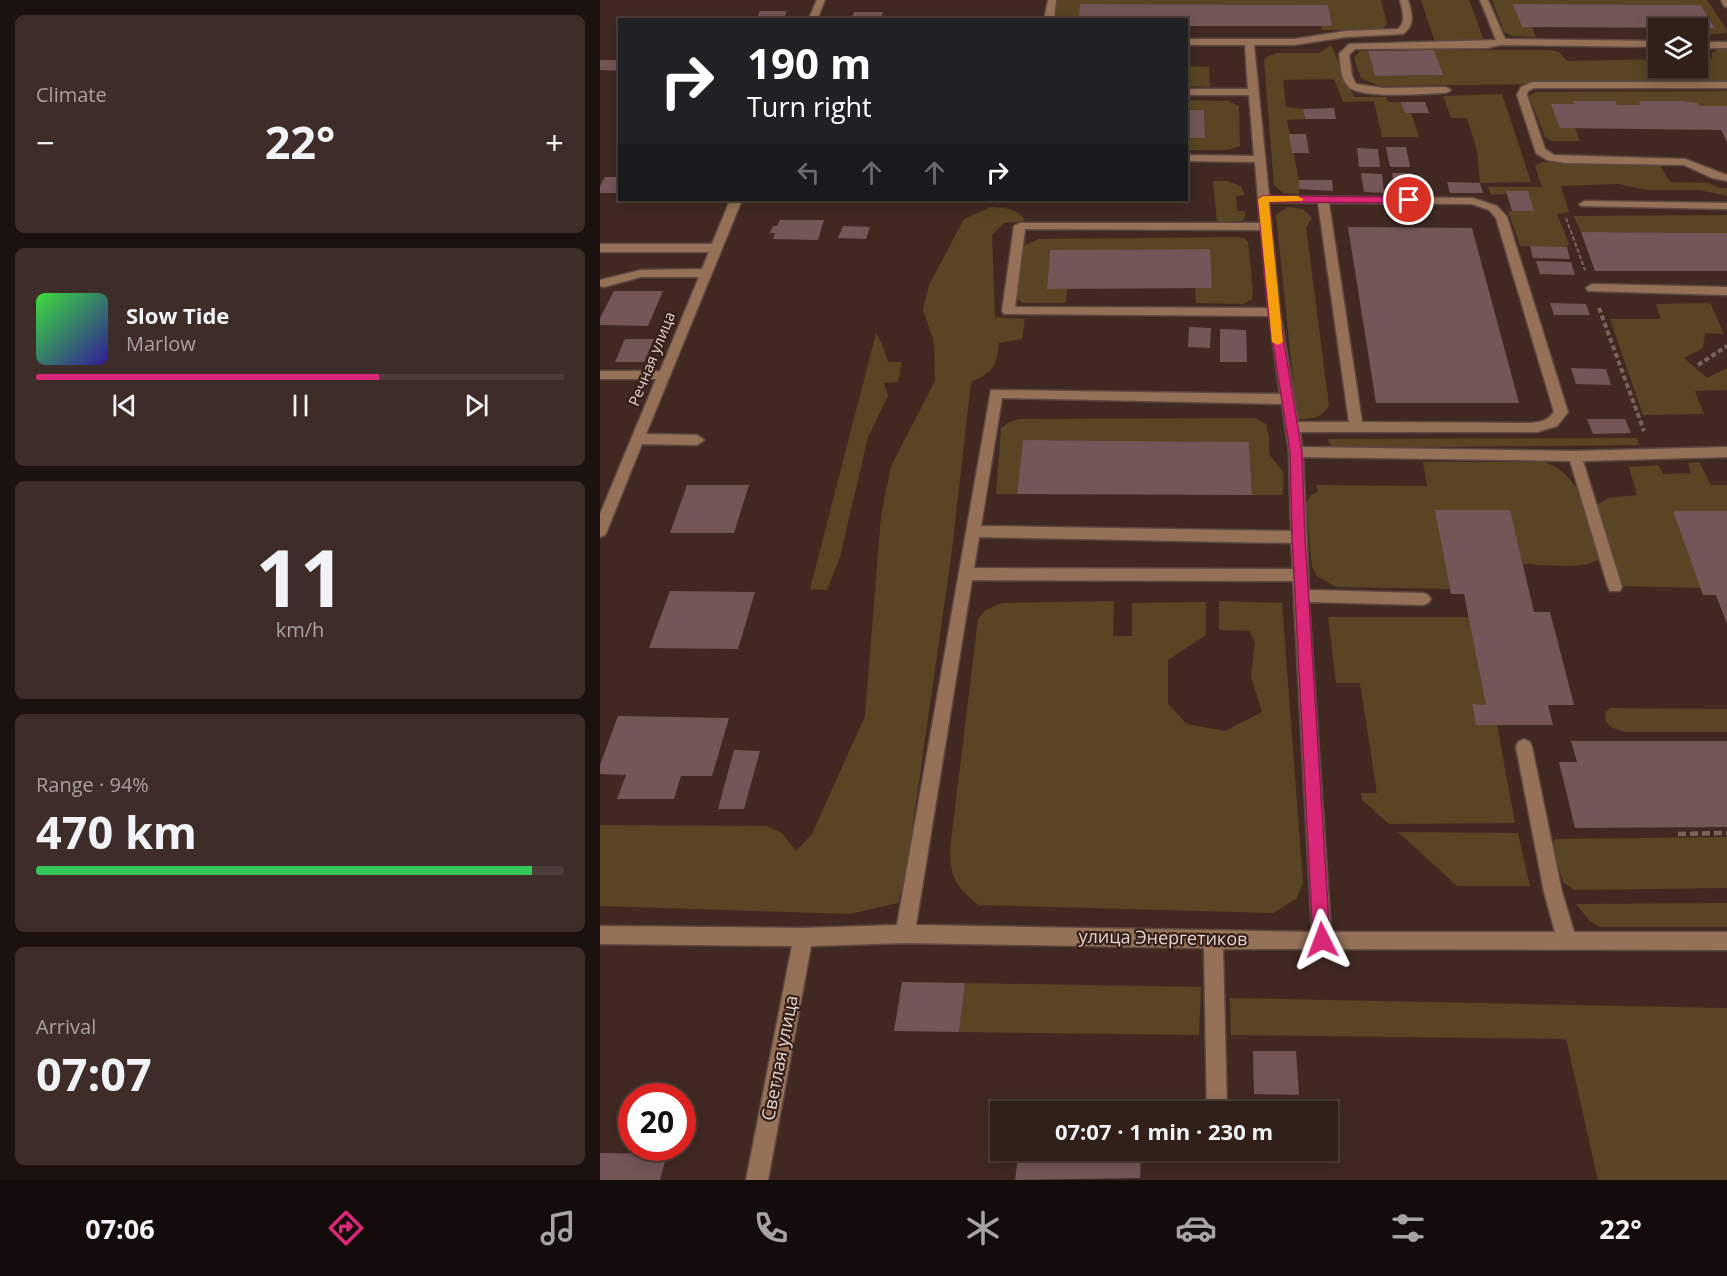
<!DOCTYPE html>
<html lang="en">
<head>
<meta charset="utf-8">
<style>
  :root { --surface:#311f1a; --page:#3d2c27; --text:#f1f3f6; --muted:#a8a2a2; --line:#4c3d39; --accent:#db2777 }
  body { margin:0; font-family:"Open Sans",sans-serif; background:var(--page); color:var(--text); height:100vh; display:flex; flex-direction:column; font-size:22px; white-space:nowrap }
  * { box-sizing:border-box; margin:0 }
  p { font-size:20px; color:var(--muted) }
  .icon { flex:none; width:33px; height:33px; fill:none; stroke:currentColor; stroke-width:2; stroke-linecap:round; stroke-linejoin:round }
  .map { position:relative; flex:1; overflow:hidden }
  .sheet { display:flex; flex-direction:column; gap:15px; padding:15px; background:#1b110e; width:600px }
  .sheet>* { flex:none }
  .top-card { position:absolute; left:18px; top:18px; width:570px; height:183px; border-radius:0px; box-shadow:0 3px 15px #0003,0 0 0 2px var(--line); background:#202124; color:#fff; overflow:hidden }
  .buttons { position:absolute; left:1048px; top:18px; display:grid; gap:12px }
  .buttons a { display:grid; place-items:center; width:60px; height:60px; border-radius:0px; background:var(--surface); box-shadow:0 3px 15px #0003,0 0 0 2px var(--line); font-size:30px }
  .speed { position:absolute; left:18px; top:1083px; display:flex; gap:12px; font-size:30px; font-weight:700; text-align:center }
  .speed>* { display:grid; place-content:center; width:78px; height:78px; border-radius:50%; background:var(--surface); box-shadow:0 3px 15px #0003,0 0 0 2px var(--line); line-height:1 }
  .speed .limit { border:9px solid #d22; background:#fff; color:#111 }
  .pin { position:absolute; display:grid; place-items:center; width:51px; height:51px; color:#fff; margin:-26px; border:3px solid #fff; border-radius:50%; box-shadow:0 2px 6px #0007 }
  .me { position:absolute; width:66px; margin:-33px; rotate:357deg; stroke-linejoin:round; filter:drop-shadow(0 0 4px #0008) }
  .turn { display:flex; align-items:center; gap:21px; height:126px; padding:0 30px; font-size:27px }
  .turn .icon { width:78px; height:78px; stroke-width:2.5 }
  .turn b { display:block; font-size:42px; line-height:51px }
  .lanes { display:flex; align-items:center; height:57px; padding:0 30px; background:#0003; justify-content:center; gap:30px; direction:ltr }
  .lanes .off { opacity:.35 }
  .big { font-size:45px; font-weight:700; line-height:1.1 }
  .sheet .tile { flex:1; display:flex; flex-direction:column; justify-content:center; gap:9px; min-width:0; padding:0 21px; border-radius:9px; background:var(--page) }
  .sheet .dial { align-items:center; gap:0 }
  .dial b { font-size:78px; line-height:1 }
  .song { display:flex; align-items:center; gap:18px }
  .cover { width:72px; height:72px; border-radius:9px; background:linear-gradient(135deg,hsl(120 70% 55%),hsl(250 70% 35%)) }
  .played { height:6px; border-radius:3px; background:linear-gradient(90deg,var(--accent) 65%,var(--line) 65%) }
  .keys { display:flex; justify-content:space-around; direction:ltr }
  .heat { display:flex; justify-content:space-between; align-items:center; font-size:33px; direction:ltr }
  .charge { height:9px; border-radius:4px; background:linear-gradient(90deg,#34c759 94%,var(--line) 0) }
  .trip { position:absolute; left:390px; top:1101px; width:348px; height:60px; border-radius:0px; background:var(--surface); box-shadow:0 3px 15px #0003,0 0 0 2px var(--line); font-weight:700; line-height:60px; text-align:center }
  .tab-bar { display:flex; height:96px; justify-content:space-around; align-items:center; background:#140c0a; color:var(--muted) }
  .tab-bar .icon { width:42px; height:42px }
  .tab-bar .active { color:var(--accent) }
  .tab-bar b { font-size:27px; color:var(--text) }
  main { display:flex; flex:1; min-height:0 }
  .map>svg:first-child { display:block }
</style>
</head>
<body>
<main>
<section class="sheet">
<div class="tile"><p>Climate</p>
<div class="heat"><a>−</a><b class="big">22°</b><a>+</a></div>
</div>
<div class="tile">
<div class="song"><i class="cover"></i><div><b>Slow Tide</b><p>Marlow</p></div></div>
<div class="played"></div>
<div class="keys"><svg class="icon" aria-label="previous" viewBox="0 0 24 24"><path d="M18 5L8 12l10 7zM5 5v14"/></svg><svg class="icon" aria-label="pause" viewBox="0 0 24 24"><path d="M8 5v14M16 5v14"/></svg><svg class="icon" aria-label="next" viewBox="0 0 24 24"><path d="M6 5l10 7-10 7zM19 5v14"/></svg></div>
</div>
<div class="tile dial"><b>11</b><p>km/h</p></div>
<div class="tile"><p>Range · 94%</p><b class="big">470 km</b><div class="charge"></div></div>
<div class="tile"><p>Arrival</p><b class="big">07:07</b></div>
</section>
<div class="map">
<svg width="1127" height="1180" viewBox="0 0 1127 1180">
  <rect width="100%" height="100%" fill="#412922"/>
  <!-- green -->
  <g fill="#594523">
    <path d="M 454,0 L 781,0 L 787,24 L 782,29 L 773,30 L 722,30 L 721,26 L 732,26 L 727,5 L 480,4 L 478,19 L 452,20 Z"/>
    <path d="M 821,0 L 869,0 L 884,41 L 835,42 Z"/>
    <path d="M 892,0 L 1107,0 L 1127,30 L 1126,33 L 1106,35 L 1101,28 L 1115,27 L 1101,5 L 914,4 L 922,26 L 932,27 L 936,37 L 912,36 L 904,32 Z"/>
    <path d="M 731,45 L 754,97 L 786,97 L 788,102 L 801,102 L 805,113 L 811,113 L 819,137 L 782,137 L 774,101 L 743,102 L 734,79 L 683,80 L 686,107 L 703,109 L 705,119 L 687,120 L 699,180 L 699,194 L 683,193 L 674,185 L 664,61 L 666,57 L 677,53 L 719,53 Z"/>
    <path d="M 1127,49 L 1127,82 L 779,86 L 761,78 L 754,58 L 760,51 L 768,51 L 775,76 L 842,75 L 834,50 L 950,50 L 959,52 L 967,61 L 1059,59 L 1059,68 L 1098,68 L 1098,59 L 1112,59 L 1112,53 L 1119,49 Z"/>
    <path d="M 587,66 L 609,67 L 610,87 L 587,86 Z"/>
    <path d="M 1127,91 L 1127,106 L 1099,106 L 1082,101 L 1039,101 L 1040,105 L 1017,105 L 1016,101 L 973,101 L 974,104 L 952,104 L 960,128 L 975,128 L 980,141 L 952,141 L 945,137 L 929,96 L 936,92 Z"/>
    <path d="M 902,94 L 931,182 L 880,183 L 877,150 L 867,118 L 851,118 L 843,96 Z"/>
    <path d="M 587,100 L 628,101 L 639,106 L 640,146 L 628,150 L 590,150 L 589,138 L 605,138 L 604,110 L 587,110 Z"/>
    <path d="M 942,162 L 1059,164 L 1070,182 L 1109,183 L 1120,188 L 1127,188 L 1127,196 L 1100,190 L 1047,190 L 1018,184 L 961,186 L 969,212 L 957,214 L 969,244 L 967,247 L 920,246 L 908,211 L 934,211 L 928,191 L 906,191 L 907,194 L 891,195 L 888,187 L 942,187 L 935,166 Z"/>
    <path d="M 613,181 L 627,181 L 641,186 L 645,195 L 636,196 L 637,211 L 645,211 L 645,218 L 642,221 L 617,222 Z"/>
    <path d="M 391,207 C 406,208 418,208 425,221 L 404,223 L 392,235 L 395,317 L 425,319 L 422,339 L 399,343 C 395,368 395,371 371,382 L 352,550 L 306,873 L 298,903 L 250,914 L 0,906 L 0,825 L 167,826 L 182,833 L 196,851 L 212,834 L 265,716 L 281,516 L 291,466 L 335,381 L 334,342 L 323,310 L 329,285 L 364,219 Z"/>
    <path d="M 687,207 L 703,209 L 712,218 L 706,227 L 729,406 C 720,419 712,419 697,419 L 676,215 Z"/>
    <path d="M 1127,215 L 1127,233 L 981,232 L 974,216 Z"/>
    <path d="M 636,237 L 644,238 L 648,242 L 653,293 L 652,299 L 644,304 L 596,303 L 595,288 L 612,288 L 609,249 L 450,250 L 447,289 L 467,289 L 466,303 L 423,303 L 417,299 L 415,294 L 423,246 L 439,239 Z"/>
    <path d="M 1110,303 L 1124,334 L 1105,333 L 1103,348 L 1084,358 L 1107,378 L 1127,368 L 1127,390 L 1095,391 L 1104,414 L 1043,415 L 1010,319 L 1061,319 L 1056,304 Z"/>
    <path d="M 276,333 L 282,344 L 288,362 L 302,362 L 298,382 L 284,383 L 288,396 L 268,437 L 240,557 L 227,590 L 210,589 Z"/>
    <path d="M 655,418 L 666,424 L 669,437 L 669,454 L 683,472 L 683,495 L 652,495 L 649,442 L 423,440 L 417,494 L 396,494 L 401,428 L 409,422 L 419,419 Z"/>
    <path d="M 1037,438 L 1039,445 L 735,448 L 730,445 L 728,439 Z"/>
    <path d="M 823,462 L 944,462 C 985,476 989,521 1000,558 C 987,571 941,564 923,564 L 909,510 L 836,510 L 850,589 L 736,587 L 717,576 L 712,567 L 706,503 L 711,495 L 718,492 L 716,485 L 827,486 Z"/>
    <path d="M 1099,462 L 1111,485 L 1127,485 L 1127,511 L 1073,511 L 1101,588 L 1020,586 L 997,511 L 998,504 L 1008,498 L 1037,495 L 1029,467 L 1058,465 L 1063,474 L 1091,473 L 1088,463 Z"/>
    <path d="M 514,601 L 513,636 L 532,636 L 532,603 L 606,602 L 606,635 L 568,660 L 568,704 L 587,724 L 625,731 L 662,712 L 651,677 L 655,642 L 649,631 L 619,630 L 619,601 L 682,603 L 703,883 L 696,899 L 673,913 L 378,905 C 356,886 350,878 350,849 L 378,619 L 386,610 L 402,603 Z"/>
    <path d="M 728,617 L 869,617 L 886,705 L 872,705 L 876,725 L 897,725 L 915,823 L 789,824 L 762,800 L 761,793 L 777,793 L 760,683 L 736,683 Z"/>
    <path d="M 1010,708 L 1127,709 L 1127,732 L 1026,732 L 1013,728 L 1006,722 L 1005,713 Z"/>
    <path d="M 798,832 L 918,833 L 930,886 L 857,886 Z"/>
    <path d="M 1127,837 L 1127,888 L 974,890 L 963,882 L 952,846 L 955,839 Z"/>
    <path d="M 1127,903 L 1127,927 L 1000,927 L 990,921 L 976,904 Z"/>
    <path d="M 365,983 L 601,987 L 599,1035 L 359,1032 Z"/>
    <path d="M 630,998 L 1127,1008 L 1127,1180 L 998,1180 L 966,1039 L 631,1035 Z"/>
  </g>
  <!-- building -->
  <g fill="#745658">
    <path d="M 480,4 L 728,5 L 732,26 L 586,26 L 586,20 L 478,20 Z"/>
    <path d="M 913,4 L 1101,5 L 1115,28 L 922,27 Z"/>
    <path d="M 160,11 L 187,11 L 183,20 L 156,20 Z"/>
    <path d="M 254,12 L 283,12 L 280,20 L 251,20 Z"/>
    <path d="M 834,50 L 843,75 L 775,76 L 768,51 Z"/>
    <path d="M 0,60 L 20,60 L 20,71 L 0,70 Z"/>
    <path d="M 973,101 L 1016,101 L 1017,105 L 1040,105 L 1039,101 L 1083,101 L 1097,103 L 1099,106 L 1127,106 L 1127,142 L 1121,130 L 960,128 L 951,104 L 974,104 Z"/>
    <path d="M 801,102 L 825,102 L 829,113 L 805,113 Z"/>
    <path d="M 734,108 L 736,119 L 705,119 L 703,109 Z"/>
    <path d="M 586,110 L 604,110 L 605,138 L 586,138 Z"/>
    <path d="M 689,134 L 706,134 L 709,153 L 692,153 Z"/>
    <path d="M 786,147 L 806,147 L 810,167 L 790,167 Z"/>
    <path d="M 757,148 L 778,149 L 780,167 L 759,167 Z"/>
    <path d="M 761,173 L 782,174 L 784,193 L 764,192 Z"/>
    <path d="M 792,173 L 812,173 L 816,194 L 795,194 Z"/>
    <path d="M 5,177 L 20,177 L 20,193 L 0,193 L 0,186 Z"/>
    <path d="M 699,180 L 732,180 L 733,191 L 699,189 Z"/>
    <path d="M 847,182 L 880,183 L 883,193 L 850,193 Z"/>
    <path d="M 906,191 L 928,191 L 934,211 L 912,211 Z"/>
    <path d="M 180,220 L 224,220 L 218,240 L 173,239 L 175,233 L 170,233 L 173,226 L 177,226 Z"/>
    <path d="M 243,226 L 270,227 L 266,239 L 238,238 Z"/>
    <path d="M 748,227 L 872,228 L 919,403 L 776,403 Z"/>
    <path d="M 981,232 L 1127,233 L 1127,271 L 995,271 Z"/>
    <path d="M 930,246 L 967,247 L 970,259 L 933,258 Z"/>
    <path d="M 610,249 L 612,288 L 447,289 L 450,250 Z"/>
    <path d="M 936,261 L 971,262 L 975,275 L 940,274 Z"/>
    <path d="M 14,291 L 63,291 L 48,326 L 0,325 L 0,318 Z"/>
    <path d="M 950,303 L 986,304 L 990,315 L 954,315 Z"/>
    <path d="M 589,327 L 611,328 L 610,348 L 588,347 Z"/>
    <path d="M 620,329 L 646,330 L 647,362 L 620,362 Z"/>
    <path d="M 25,339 L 54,339 L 44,362 L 15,362 Z"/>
    <path d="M 971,368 L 1006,369 L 1011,385 L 976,384 Z"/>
    <path d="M 987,419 L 1025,419 L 1031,433 L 993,434 Z"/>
    <path d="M 423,440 L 649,442 L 652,495 L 417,494 Z"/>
    <path d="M 87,485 L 149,485 L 134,533 L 70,533 Z"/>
    <path d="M 835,510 L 910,510 L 934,612 L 950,612 L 974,705 L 948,705 L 953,725 L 876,725 L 872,704 L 886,705 L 864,594 L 851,594 Z"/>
    <path d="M 1073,511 L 1127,511 L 1127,624 L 1116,595 L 1103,595 Z"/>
    <path d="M 70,591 L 155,592 L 138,649 L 49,648 Z"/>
    <path d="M 18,716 L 129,718 L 112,776 L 81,776 L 74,799 L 17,799 L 26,775 L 0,774 L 0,765 Z"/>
    <path d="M 971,741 L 1127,741 L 1127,827 L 975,828 L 959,762 L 977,762 Z"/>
    <path d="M 134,750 L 160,751 L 144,809 L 118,809 Z"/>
    <path d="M 302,982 L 365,983 L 359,1032 L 294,1031 Z"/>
    <path d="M 653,1051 L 696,1051 L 699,1095 L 654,1094 Z"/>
    <path d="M 459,1105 L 492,1107 L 492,1112 L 458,1112 Z"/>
    <path d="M 419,1150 L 541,1150 L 540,1178 L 415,1180 Z"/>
    <path d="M 0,1153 L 67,1154 L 60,1180 L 0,1180 Z"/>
  </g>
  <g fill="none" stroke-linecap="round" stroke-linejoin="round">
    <defs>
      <g id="minor">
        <path d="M 217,0 L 225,0 L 217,20 L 208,20 Z"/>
        <path d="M 448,0 L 456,0 L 454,20 L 444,20 Z"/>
        <path d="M 800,0 L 808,0 C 812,14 816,24 803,34 L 746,37 L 694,45 L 654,45 L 669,196 L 873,198 L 897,206 L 907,217 L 968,412 L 957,426 L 937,432 L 700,432 L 702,447 L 975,451 L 1127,447 L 1127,457 L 983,461 L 1022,587 L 1020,591 L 1010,591 L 1008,587 L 970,461 L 703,457 L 709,590 L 823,593 L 828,595 L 831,599 L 828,603 L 823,605 L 709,602 L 731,932 L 955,932 L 944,892 L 916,747 L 918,742 L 924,739 L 930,742 L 932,747 L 962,892 L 974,932 L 1127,932 L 1127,950 L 623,949 L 627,1112 L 607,1112 L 604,948 L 305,943 L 211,946 L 168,1180 L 146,1180 L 192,946 L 0,944 L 0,926 L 203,928 L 297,925 L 391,390 L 680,394 L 669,316 L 404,314 L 402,311 L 414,226 L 420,223 L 660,223 L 655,162 L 586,161 L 586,155 L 654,156 L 649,95 L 586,95 L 586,89 L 648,89 L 645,45 L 586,45 L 586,39 L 694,39 L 746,31 L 798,29 C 807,21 802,10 800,0 ZM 669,202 L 718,203 L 749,422 L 698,422 L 680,312 ZM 729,203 L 872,204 L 889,210 L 896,218 L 954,412 C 948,420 942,422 932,423 L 762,422 ZM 425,229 L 661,230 L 668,308 L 415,307 ZM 402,398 L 682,404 L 689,452 L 691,531 L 381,526 ZM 379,537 L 691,543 L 693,569 L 374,568 ZM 372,580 L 693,581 L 712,932 L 316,925 Z"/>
        <path d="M 880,0 L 888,0 L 905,39 L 1059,41 L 1059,47 L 901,45 L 887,48 L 755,49 L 749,55 L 752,76 L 756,84 L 783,88 L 846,87 L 851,90 L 846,93 C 826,93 760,100 748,86 C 740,78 741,64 739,54 L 749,44 L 896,40 Z"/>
        <path d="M 1121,0 L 1127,0 L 1127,7 L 1124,6 Z"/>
        <rect x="1098" y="42" width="29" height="6"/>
        <path d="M 932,82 L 1127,82 L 1127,88 L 934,88 L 928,91 L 927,95 L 945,149 L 954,155 L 1085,159 L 1127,175 L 1127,181 L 1112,178 L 1084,165 L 965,163 L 947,160 L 936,153 L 917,95 L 921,87 Z"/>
        <path d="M 130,200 L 142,200 L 46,434 L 97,435 L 104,440 L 97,445 L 42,444 L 7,531 L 5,535 L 0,537 L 0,514 L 56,379 L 0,379 L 0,371 L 60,371 L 99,277 L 41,277 L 4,287 L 0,286 L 0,280 L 41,270 L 102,269 L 109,252 L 0,252 L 0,244 L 112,244 Z"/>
        <path d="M 985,201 L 1127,203 L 1127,209 L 981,206 L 979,204 Z"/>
        <path d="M 992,284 L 1127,287 L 1127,295 L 988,291 L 986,288 Z"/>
      </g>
    </defs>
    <!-- minor casing -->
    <use href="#minor" stroke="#5e4841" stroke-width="3"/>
    <!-- path-far2 -->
    <path stroke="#79645d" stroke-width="2" stroke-dasharray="4.5 2" stroke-linecap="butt" d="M 966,218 L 985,270"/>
    <!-- path-far1 -->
    <g stroke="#79645d" stroke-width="4" stroke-dasharray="5 3" stroke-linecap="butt">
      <path d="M 999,308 L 1044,431"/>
      <path d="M 1098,365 L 1127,346"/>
    </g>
    <!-- path -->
    <path stroke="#79645d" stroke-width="4.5" stroke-dasharray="8 4" stroke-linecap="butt" d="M 1078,834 L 1127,833"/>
    <!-- minor -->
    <use href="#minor" fill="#957157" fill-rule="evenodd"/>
  </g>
  <!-- route -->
  <path fill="#db2777" stroke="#8e194d" stroke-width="1.5" d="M 663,196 L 809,197 L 814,200 L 809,203 L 669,202 L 679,312 L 702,452 L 705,537 L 730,940 L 728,946 L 722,949 L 716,946 L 713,940 L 692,537 L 690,452 L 668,312 L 658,199 Z"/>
  <!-- slow -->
  <path fill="#f59e0b" d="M 698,196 L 703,199 L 702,201 L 669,202 L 683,342 L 678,345 L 672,342 L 658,199 L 663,196 Z"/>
  <g text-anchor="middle" stroke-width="4.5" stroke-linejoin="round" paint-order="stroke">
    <!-- street labels -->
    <g font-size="15" fill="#e3d3ce" stroke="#361f18">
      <text transform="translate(52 359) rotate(-68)" y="5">Речная улица</text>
    </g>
    <!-- near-street labels -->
    <g font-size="18" fill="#e3d3ce" stroke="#361f18">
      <text transform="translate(563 938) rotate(1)" y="6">улица Энергетиков</text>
      <text transform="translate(180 1058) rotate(-79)" y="6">Светлая улица</text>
    </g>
  </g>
</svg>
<div class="buttons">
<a><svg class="icon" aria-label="layers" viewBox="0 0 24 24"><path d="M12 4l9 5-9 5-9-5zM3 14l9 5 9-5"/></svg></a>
</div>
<div class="speed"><div class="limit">20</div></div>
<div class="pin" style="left:809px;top:200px;background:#d93025"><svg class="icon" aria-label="arrive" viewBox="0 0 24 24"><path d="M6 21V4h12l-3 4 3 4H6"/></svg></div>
<svg class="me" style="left:722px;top:940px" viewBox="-20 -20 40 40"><path d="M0-17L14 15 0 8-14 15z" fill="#db2777" stroke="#fff" stroke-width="4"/></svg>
<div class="trip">07:07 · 1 min · 230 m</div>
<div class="top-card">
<div class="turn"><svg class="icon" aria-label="right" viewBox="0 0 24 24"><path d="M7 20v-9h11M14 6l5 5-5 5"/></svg><div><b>190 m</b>Turn right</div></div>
<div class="lanes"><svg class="icon off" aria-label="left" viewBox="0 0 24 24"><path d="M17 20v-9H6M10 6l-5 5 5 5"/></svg><svg class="icon off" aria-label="ahead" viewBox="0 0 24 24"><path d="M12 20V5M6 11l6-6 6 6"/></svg><svg class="icon off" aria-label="ahead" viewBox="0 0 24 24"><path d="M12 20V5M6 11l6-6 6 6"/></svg><svg class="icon" aria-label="right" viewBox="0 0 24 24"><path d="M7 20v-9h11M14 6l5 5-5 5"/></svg></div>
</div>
</div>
</main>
<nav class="tab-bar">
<b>07:06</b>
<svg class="icon active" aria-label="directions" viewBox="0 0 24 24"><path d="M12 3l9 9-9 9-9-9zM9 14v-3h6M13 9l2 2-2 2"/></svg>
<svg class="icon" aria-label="music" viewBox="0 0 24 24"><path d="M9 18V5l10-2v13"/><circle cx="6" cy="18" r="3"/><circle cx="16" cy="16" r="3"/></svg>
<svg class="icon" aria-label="phone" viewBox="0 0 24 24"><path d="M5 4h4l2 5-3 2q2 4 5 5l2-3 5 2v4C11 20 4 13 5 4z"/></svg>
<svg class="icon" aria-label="climate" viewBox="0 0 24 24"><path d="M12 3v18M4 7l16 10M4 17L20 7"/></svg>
<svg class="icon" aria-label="car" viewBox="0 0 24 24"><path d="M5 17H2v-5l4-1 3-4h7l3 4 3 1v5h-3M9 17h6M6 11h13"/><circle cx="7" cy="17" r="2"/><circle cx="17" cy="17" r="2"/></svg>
<svg class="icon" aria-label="filters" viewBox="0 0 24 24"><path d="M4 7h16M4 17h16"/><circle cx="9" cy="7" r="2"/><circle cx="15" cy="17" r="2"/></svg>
<b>22°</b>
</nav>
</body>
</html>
